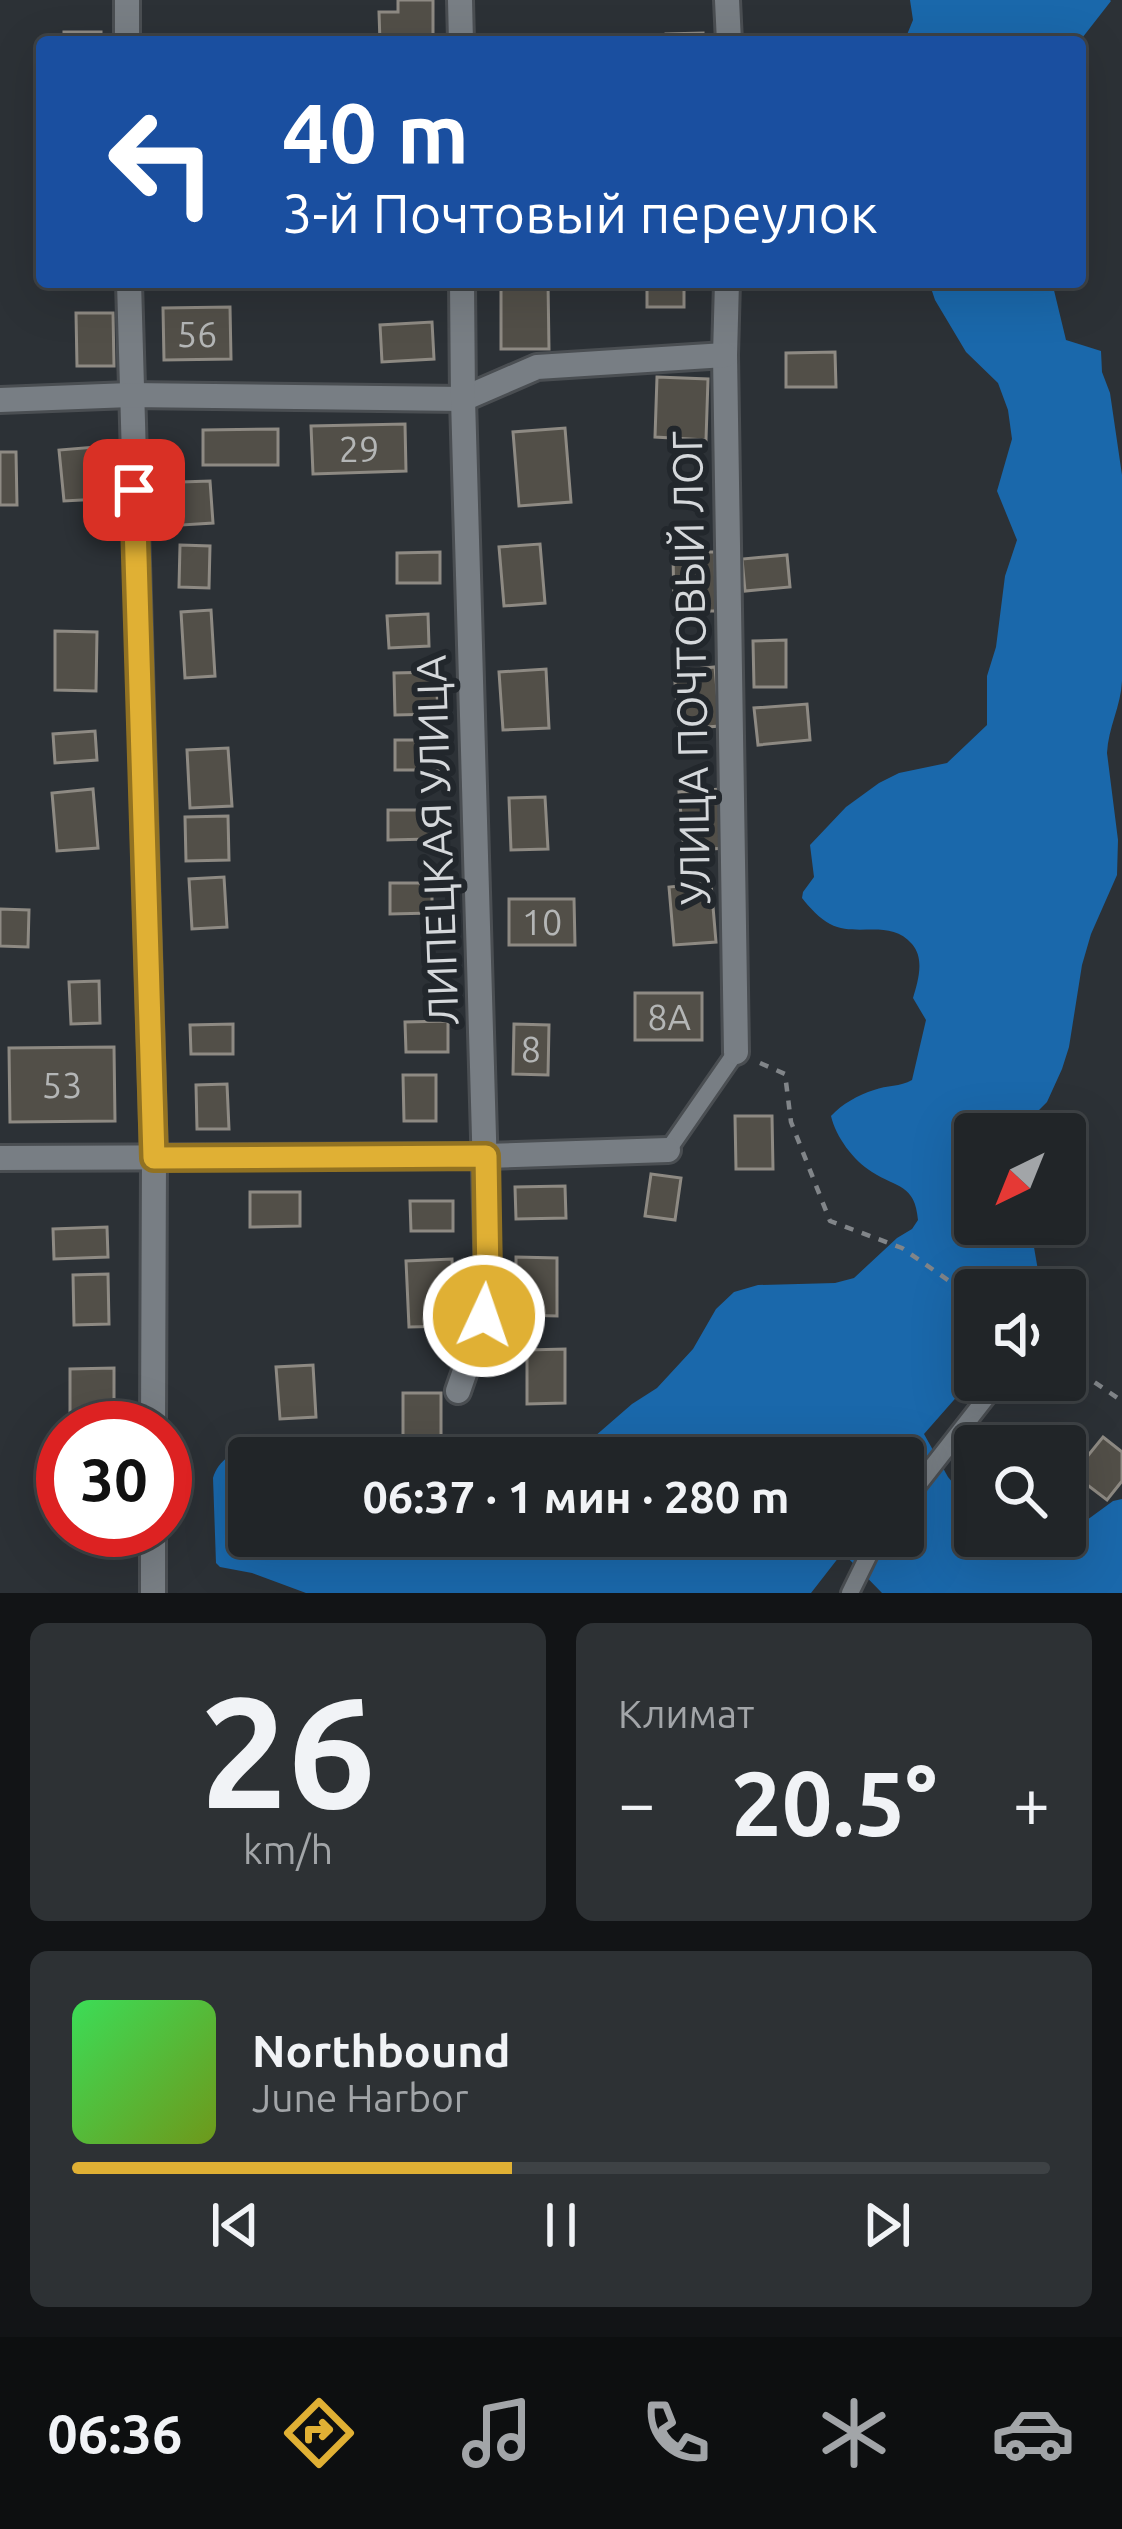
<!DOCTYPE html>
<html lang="ru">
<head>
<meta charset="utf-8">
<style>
  :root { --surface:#212528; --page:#2d3134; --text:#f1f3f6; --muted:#a2a5a8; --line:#3e4245; --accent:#e0b034 }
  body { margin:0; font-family:Ubuntu,sans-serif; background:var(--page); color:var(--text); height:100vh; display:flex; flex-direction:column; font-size:45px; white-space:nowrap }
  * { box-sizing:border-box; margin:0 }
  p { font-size:39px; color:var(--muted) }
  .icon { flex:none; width:66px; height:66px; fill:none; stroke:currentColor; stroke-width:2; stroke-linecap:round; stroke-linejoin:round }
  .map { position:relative; height:1593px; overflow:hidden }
  .panel { display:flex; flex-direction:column; gap:30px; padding:30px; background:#121416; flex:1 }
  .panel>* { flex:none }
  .top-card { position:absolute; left:36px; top:36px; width:1050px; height:252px; border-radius:12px; box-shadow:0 12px 48px #0002,0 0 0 3px var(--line); background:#1a4fa0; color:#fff; overflow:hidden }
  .needle { width:78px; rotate:223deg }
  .controls { position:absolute; left:954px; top:1113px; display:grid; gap:24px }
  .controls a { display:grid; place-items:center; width:132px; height:132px; border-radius:12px; background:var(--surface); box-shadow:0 12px 48px #0002,0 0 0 3px var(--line); font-size:60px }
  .speed { position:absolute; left:36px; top:1401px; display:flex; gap:24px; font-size:60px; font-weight:700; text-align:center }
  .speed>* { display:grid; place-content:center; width:156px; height:156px; border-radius:50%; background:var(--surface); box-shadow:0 12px 48px #0002,0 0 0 3px var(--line); line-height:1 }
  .speed .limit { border:18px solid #d22; background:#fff; color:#111 }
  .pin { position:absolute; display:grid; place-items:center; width:102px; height:102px; color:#fff; margin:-51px; border-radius:24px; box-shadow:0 6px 18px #0006 }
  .me { position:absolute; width:132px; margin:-66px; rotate:3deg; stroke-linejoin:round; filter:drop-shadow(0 0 9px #0008) }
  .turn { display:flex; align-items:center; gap:42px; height:252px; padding:0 48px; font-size:54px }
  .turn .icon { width:156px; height:156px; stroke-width:2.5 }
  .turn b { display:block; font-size:84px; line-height:102px }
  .big { font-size:90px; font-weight:600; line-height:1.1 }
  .panel .tile { flex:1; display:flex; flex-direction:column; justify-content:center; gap:18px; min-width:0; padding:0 42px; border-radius:18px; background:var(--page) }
  .panel .dial { align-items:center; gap:0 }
  .dial b { font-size:156px; line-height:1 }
  .song { display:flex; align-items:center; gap:36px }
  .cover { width:144px; height:144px; border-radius:18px; background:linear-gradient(135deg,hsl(130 70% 55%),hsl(80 70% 35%)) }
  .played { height:12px; border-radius:6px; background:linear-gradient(90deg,var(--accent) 45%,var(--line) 45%) }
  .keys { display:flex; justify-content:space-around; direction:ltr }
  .heat { display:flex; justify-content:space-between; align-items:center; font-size:66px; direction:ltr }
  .panel .tiles { flex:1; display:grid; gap:30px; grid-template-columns:1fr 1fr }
  .tile:last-child { grid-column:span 2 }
  .trip { position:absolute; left:228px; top:1437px; width:696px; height:120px; border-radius:12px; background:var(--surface); box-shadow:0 12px 48px #0002,0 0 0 3px var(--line); font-weight:600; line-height:120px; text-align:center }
  .dock { display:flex; height:192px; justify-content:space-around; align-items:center; background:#0d0f10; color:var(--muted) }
  .dock .icon { width:84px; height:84px }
  .dock .on { color:var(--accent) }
  .dock b { font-size:54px; color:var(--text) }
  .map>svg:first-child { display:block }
</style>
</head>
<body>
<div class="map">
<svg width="1122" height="1593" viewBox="0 0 1122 1593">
  <rect width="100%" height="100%" fill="#2c3136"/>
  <!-- forest -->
  <g fill="#1a68ab">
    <path d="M 910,0 L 1110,0 L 1111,1 L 1079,42 L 904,42 L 913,20 Z"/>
    <path d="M 929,282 L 1052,282 L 1066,340 L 1101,351 L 1102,372 L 1110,393 L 1122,475 L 1122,681 C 1121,706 1108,728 1107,753 L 1118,840 L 1117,875 L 1091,934 L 1082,965 L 1069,1047 L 1062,1069 L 1047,1102 L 1032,1117 L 1028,1134 L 975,1134 L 975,1224 L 1030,1224 L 1041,1288 L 1040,1290 L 975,1290 L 975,1376 L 924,1434 L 948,1477 L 975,1509 L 975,1536 L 1005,1536 L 1025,1549 L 1037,1551 L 1061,1539 L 1113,1501 L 1122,1499 L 1122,1593 L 882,1593 L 845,1555 L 839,1557 L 811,1593 L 306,1593 L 252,1573 L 220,1567 L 216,1563 L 213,1478 C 218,1460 235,1451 251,1444 L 274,1458 L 249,1458 L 249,1536 L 903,1536 L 903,1458 L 509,1458 L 524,1451 L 554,1449 L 594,1437 L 632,1404 L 657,1388 L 693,1349 L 716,1309 L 734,1292 L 758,1285 L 835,1283 L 854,1278 L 897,1238 L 912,1229 L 918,1220 C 915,1184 897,1188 872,1172 C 853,1160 836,1137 831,1116 C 842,1104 858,1095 874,1090 C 887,1085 900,1087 912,1080 L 926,1020 L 913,998 C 918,981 925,959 912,944 C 890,918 857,938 830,924 C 820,919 809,907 802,898 L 803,892 L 814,877 L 810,845 L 846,807 L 879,783 L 899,773 L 947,763 L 987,725 L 987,676 L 996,647 L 1005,576 L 1017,540 L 997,491 L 1012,439 L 1008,410 L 998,383 L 966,352 L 935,300 Z"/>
  </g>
  <!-- building -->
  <g fill="#524f48" stroke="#8e8a83" stroke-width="3">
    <path d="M 398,0 L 433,0 L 433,41 L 380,42 L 379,12 L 398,12 Z"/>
    <rect x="64" y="32" width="37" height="10"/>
    <path d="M 703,33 L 703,42 L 666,42 L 666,34 Z"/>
    <path d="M 501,282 L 548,282 L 549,349 L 501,349 Z"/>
    <rect x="647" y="282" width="37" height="25"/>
    <path d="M 230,307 L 231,359 L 164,360 L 163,308 Z"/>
    <path d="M 76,313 L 113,313 L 114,366 L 77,366 Z"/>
    <path d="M 432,322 L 434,359 L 382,362 L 380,325 Z"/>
    <path d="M 835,352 L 836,387 L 786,387 L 786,353 Z"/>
    <path d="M 657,377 L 708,379 L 706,440 L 655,437 Z"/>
    <path d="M 405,424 L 406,471 L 313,474 L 311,426 Z"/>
    <path d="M 565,428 L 571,502 L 519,506 L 513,432 Z"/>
    <path d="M 278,429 L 278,465 L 203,465 L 203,430 Z"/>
    <path d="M 95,447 L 100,499 L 64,501 L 59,450 Z"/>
    <path d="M 0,452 L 16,452 L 17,505 L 0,505 Z"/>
    <path d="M 210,481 L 213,523 L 182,525 L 181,482 Z"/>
    <path d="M 540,544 L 545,603 L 504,606 L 499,547 Z"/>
    <path d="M 180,545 L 210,546 L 209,588 L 179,587 Z"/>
    <path d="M 440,552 L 440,583 L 397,583 L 397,553 Z"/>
    <path d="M 673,552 L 715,552 L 716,611 L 674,611 Z"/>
    <path d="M 787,555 L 790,587 L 745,591 L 742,559 Z"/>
    <path d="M 211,610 L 215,676 L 185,678 L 181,612 Z"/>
    <path d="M 428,614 L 429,646 L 389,648 L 387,616 Z"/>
    <path d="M 55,631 L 97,632 L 96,691 L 55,690 Z"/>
    <path d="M 786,640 L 786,687 L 754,687 L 753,641 Z"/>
    <path d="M 715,667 L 720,726 L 679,729 L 674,671 Z"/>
    <path d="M 546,669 L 549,728 L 503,730 L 499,672 Z"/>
    <path d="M 436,672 L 438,714 L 395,715 L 394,673 Z"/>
    <path d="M 807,704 L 810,740 L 758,745 L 754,708 Z"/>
    <path d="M 95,731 L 97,760 L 55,763 L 53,734 Z"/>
    <rect x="395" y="740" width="43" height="30"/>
    <path d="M 228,748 L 232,806 L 190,808 L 187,750 Z"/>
    <path d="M 93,789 L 98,848 L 57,851 L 52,793 Z"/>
    <path d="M 720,789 L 725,848 L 684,851 L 679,792 Z"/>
    <path d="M 545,797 L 548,849 L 511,850 L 509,798 Z"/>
    <path d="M 388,810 L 430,810 L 430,839 L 388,840 Z"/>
    <path d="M 228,816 L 229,860 L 186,861 L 185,817 Z"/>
    <path d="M 224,877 L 227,927 L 192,929 L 189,879 Z"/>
    <path d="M 390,883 L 432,883 L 432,913 L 390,914 Z"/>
    <path d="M 711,883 L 716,942 L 674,945 L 669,887 Z"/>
    <path d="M 509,899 L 574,899 L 575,945 L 509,945 Z"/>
    <path d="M 0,909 L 29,910 L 28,947 L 0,946 Z"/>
    <path d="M 99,981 L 100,1023 L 71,1024 L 69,982 Z"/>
    <rect x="635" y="993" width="67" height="47"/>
    <path d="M 448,1021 L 448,1052 L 406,1052 L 405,1022 Z"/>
    <path d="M 233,1024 L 233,1054 L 191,1054 L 190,1025 Z"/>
    <path d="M 514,1024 L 549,1025 L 548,1075 L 513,1074 Z"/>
    <path d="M 114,1047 L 115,1121 L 10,1122 L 9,1048 Z"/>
    <path d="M 403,1075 L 436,1075 L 436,1121 L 404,1121 Z"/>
    <path d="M 227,1084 L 229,1129 L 197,1129 L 196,1085 Z"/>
    <path d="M 735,1116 L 772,1116 L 773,1169 L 736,1169 Z"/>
    <path d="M 651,1174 L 681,1178 L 675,1220 L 645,1216 Z"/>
    <path d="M 565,1186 L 566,1218 L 516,1219 L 515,1187 Z"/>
    <path d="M 250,1192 L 300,1192 L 300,1226 L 250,1227 Z"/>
    <path d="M 410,1201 L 453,1201 L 453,1231 L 411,1231 Z"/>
    <path d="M 107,1227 L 108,1257 L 54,1259 L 53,1229 Z"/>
    <path d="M 516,1257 L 557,1258 L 557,1316 L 516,1315 Z"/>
    <path d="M 452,1259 L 455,1326 L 409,1327 L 406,1261 Z"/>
    <path d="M 108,1274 L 109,1324 L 74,1325 L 73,1275 Z"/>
    <path d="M 565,1349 L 565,1403 L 527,1404 L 527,1350 Z"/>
    <path d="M 313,1365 L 316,1417 L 280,1419 L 276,1367 Z"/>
    <path d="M 114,1368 L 114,1411 L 70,1412 L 70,1369 Z"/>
    <rect x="403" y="1393" width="38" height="54"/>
    <path d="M 1103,1437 L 1122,1452 L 1122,1481 L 1107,1500 L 1073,1474 Z"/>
  </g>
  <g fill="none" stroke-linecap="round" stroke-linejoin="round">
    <defs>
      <g id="lane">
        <path d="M 668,1150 L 736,1052"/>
        <path d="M 903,1504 L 1000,1380"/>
        <path d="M 850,1593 L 878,1536"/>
      </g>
      <g id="street">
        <path d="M 127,0 L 127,42"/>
        <path d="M 460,0 L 461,42"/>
        <path d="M 727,0 L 729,42"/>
        <path d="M 129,282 L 154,1158 L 153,1428"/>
        <path d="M 727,282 L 725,355 L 736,1052"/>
        <path d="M 0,400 L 130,395 L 463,399 L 537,367 L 725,355"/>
        <path d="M 0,1158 L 486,1156 L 668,1150"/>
        <path d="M 458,1391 L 484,1316 L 488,1278 L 463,399 L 462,282"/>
        <path d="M 153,1593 L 153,1530"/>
      </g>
    </defs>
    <!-- lane casing -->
    <use href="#lane" stroke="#4a4e52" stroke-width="22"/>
    <!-- street casing -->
    <use href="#street" stroke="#4a4e52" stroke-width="30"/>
    <!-- path -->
    <g stroke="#818589" stroke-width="4.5" stroke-dasharray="9 9" stroke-linecap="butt">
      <path d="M 760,1063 L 785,1074 L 791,1122 L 830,1221 L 902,1248 L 975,1299"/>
      <path d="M 1065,1362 L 1122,1401"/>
    </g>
    <!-- lane -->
    <use href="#lane" stroke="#787e84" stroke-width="16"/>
    <!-- street -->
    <use href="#street" stroke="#787e84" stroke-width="24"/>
  </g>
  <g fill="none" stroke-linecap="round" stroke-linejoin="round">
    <defs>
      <path id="route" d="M 134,490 L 154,1158 L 486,1156 L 488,1279 L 484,1316"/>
    </defs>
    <!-- route casing -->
    <use href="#route" stroke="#927222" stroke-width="30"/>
    <!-- route -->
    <use href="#route" stroke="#e0b034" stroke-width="21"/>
  </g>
  <g text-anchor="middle" stroke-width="12" stroke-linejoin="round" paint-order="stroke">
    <!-- number labels -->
    <g font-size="36" fill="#b4b6b6">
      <text x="197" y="347">56</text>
      <text x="359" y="462">29</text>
      <text x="542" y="935">10</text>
      <text x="669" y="1030">8А</text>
      <text x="531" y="1062">8</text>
      <text x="62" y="1098">53</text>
    </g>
    <!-- street labels -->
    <g font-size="42" fill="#d5d8db" stroke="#22272c">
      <text transform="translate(691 668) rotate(-91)" y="15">УЛИЦА ПОЧТОВЫЙ ЛОГ</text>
      <text transform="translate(437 840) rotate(-92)" y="15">ЛИПЕЦКАЯ УЛИЦА</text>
    </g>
  </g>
</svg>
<div class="controls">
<a><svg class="needle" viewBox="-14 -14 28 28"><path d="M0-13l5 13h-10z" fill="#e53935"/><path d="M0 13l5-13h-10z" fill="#a2a5a8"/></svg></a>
<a><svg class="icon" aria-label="sound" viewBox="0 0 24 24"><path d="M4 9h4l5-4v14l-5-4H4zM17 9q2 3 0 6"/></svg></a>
<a><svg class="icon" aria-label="search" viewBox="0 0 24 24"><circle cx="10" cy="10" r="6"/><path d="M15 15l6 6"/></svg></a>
</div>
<div class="speed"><div class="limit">30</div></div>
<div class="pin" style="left:134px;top:490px;background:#d93025"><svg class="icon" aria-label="arrive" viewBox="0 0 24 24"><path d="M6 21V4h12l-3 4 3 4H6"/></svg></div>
<svg class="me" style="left:484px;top:1316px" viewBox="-20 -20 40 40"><circle r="17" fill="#e0b034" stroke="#fff" stroke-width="3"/><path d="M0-11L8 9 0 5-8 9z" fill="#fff"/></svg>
<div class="trip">06:37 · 1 мин · 280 m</div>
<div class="top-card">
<div class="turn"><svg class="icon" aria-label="left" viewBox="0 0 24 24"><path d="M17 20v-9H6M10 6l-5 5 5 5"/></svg><div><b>40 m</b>3-й Почтовый переулок</div></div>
</div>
</div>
<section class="panel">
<div class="tiles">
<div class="tile dial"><b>26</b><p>km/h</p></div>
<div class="tile"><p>Климат</p>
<div class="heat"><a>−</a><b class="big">20.5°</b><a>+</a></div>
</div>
<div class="tile">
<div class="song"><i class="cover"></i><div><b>Northbound</b><p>June Harbor</p></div></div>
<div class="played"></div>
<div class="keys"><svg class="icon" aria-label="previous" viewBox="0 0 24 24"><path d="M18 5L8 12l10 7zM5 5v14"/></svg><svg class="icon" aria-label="pause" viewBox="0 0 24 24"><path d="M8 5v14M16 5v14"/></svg><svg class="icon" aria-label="next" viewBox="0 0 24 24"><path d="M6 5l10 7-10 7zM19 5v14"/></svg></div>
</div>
</div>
</section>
<nav class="dock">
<b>06:36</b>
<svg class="icon on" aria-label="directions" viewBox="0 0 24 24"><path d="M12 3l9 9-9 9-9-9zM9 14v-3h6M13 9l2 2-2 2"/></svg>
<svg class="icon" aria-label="music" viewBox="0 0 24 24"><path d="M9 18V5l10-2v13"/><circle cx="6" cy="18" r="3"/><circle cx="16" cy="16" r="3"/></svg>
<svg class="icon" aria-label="phone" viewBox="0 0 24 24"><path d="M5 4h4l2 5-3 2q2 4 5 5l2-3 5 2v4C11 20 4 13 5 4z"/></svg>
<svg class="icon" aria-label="climate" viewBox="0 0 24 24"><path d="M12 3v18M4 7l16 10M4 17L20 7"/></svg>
<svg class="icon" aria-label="car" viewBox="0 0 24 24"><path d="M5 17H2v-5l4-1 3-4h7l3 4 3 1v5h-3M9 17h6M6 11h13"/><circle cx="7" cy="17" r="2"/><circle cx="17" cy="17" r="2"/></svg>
</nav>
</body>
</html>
